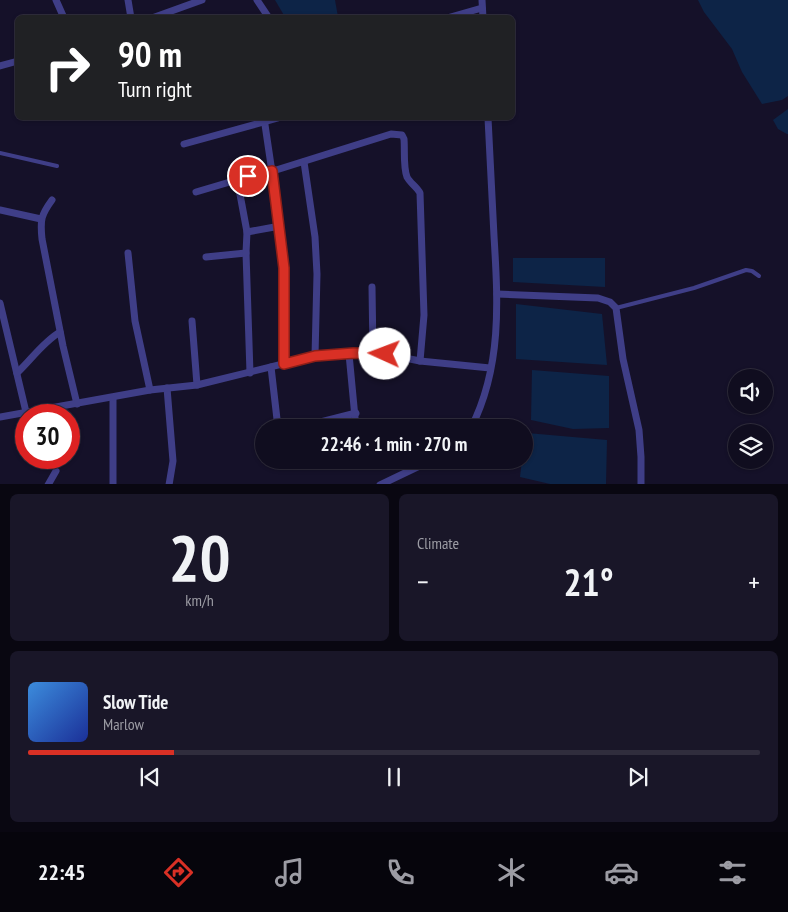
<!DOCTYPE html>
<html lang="en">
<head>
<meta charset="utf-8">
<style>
  :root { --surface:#100d1f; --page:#191628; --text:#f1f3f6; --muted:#9c9ca4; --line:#302d3d; --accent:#d93025 }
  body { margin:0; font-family:"PT Sans Narrow",sans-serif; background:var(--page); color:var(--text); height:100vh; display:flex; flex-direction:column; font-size:19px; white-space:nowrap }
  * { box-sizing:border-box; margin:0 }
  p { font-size:16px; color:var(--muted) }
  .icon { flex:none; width:28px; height:28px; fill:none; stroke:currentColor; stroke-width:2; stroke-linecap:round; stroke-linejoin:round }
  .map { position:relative; height:484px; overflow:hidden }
  .side { display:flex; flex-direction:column; gap:10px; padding:10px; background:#090711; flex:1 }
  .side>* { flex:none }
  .banner { position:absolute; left:15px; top:15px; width:500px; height:105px; border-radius:8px; box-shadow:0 1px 4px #0004,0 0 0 1px var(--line); background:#202124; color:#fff; overflow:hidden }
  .controls { position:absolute; left:728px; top:369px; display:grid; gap:10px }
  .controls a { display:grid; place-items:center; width:45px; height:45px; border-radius:50%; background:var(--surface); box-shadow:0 1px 4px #0004,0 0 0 1px var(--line); font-size:25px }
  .speed { position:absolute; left:15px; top:404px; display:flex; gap:10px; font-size:25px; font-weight:700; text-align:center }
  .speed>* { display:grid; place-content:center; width:65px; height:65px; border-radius:50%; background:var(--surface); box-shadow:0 1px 4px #0004,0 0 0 1px var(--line); line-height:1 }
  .speed .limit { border:8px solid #d22; background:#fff; color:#111 }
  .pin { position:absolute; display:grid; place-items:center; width:42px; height:42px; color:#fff; margin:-21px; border:2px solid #fff; border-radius:50%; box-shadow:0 1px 5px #0007 }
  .me { position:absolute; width:55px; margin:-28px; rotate:272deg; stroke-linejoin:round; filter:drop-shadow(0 0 4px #0008) }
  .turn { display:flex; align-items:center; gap:18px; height:105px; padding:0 20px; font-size:22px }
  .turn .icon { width:65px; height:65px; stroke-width:2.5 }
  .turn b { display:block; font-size:35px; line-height:42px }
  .big { font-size:38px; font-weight:700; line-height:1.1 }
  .side .tile { flex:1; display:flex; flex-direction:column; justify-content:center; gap:8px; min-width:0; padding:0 18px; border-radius:8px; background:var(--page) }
  .side .dial { align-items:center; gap:0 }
  .dial b { font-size:65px; line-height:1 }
  .song { display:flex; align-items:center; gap:15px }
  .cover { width:60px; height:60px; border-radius:8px; background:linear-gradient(135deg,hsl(210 70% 55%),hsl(230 70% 35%)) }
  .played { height:5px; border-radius:2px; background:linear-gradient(90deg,var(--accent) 20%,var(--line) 20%) }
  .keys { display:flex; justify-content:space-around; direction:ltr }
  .heat { display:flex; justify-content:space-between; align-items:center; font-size:28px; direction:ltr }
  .side .tiles { flex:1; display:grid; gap:10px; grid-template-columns:1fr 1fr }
  .tile:last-child { grid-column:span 2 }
  .trip { position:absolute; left:255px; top:419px; width:278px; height:50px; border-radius:25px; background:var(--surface); box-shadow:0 1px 4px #0004,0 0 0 1px var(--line); font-weight:700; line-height:50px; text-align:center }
  .dock { display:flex; height:80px; justify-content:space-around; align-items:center; background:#06050c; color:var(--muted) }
  .dock .icon { width:35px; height:35px }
  .dock .selected { color:var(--accent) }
  .dock b { font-size:22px; color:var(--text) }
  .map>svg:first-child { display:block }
</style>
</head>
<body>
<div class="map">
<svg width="788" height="485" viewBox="0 0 788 485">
  <rect width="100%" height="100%" fill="#151129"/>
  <!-- water -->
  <g fill="#0d2447">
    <path d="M 275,0 L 335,0 L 338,17 L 285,17 Z"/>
    <path d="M 698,0 L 788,0 L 788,96 L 782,100 L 762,104 L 742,72 L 732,49 L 704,12 Z"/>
    <path d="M 788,109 L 788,134 L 787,134 L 778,129 L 773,120 Z"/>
    <path d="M 513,258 L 605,258 L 605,287 L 513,282 Z"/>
    <path d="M 516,304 L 602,314 L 607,365 L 516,359 Z"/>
    <path d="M 532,370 L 609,376 L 609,428 L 573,429 L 531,420 Z"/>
    <path d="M 527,433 L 607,440 L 606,484 L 550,484 L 520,477 L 522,460 L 524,460 Z"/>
  </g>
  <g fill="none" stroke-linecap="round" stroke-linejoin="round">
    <!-- lane -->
    <g stroke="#3f3e87" stroke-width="4">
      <path d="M 0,153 L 57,166"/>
      <path d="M 616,308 L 694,288 L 746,270 L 752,271 L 759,276"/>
    </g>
    <!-- street -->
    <g stroke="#3f3e87" stroke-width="7">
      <path d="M 56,0 L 64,18"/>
      <path d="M 128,0 L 131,18"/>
      <path d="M 257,0 L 269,18"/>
      <path d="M 482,0 L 483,18"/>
      <path d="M 152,18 L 202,0"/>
      <path d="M 447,18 L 482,8"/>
      <path d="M 0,66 L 18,61"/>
      <path d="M 264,118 L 280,226 L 284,268 L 284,364"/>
      <path d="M 184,144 L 278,118"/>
      <path d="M 304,162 L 315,237 L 317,274 L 315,356"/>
      <path d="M 273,171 L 391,134 L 402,135 L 404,139 C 405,150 403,167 407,177 C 410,183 417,187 420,193 L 424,315 L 420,361"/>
      <path d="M 196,192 L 240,179"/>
      <path d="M 52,200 C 41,215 40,220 42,239 L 63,346 L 77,404"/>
      <path d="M 0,210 L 41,219"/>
      <path d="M 247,232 L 280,226"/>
      <path d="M 128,253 L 135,321 L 150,390"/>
      <path d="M 206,257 L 246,253"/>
      <path d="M 372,287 L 373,354"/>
      <path d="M 497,294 L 598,298 L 610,302 L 616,308 L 623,359 L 639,430 L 641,457 L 641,485"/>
      <path d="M 0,303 L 26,412"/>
      <path d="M 192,321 L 197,385"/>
      <path d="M 349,354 L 356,428"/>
      <path d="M 271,367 L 278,428"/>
      <path d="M 17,373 C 31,360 43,342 60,332"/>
      <path d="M 250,373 L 246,253 L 247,232 L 239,189 L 240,179 L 272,170"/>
      <path d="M 167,388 L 173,461 L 169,485"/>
      <path d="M 113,398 L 113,485"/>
      <path d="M 0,417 L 150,390 L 197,385 L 315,356 L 354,353 L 385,354 L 420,361 L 490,368"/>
      <path d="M 297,428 L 356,413"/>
      <path d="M 471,428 C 502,367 498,302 494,236 C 492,197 490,157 488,118"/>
      <path d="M 48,485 L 56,471"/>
      <path d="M 380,485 L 432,460"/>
    </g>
  </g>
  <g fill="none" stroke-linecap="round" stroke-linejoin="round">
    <defs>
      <path id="route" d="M 248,176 L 272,171 L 284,268 L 284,364 L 315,356 L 354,353 L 385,354"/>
    </defs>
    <!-- route casing -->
    <use href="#route" stroke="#8d1f18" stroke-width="12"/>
    <!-- route -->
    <use href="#route" stroke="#d93025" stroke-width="9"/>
  </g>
</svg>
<div class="controls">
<a><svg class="icon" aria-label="sound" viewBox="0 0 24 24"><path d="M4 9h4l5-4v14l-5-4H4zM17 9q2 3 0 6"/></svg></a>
<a><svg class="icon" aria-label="layers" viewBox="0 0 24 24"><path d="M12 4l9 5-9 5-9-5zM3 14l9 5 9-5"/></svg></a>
</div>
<div class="speed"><div class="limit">30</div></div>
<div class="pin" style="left:248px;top:176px;background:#d93025"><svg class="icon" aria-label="arrive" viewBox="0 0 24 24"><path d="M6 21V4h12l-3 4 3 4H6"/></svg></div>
<svg class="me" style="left:385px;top:354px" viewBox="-20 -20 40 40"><circle r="19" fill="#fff"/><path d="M0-13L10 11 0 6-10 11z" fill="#d93025"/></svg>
<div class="trip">22:46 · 1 min · 270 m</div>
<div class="banner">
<div class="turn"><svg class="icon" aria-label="right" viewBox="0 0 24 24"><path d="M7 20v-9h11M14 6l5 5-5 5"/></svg><div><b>90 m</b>Turn right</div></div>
</div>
</div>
<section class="side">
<div class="tiles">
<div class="tile dial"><b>20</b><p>km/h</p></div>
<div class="tile"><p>Climate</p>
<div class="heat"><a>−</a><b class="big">21°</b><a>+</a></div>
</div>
<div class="tile">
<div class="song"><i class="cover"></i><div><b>Slow Tide</b><p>Marlow</p></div></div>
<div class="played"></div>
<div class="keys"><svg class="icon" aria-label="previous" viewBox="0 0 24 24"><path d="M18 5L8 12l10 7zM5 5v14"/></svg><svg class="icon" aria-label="pause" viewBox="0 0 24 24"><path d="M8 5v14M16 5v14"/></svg><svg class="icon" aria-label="next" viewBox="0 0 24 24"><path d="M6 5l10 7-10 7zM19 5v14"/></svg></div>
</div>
</div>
</section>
<nav class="dock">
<b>22:45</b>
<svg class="icon selected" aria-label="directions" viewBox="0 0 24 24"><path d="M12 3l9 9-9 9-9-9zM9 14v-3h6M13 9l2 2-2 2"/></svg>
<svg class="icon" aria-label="music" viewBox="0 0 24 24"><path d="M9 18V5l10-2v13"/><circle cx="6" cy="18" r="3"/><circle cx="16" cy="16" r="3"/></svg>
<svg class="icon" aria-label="phone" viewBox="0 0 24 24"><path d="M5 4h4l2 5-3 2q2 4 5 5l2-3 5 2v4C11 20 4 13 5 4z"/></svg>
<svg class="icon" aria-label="climate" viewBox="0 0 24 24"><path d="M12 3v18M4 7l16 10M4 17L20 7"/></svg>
<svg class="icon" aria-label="car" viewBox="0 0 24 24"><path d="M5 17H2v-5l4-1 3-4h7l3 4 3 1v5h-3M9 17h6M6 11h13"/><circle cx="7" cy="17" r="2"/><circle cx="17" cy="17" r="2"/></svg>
<svg class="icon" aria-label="filters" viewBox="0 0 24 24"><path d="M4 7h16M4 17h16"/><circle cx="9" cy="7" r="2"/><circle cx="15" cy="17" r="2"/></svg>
</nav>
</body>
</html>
